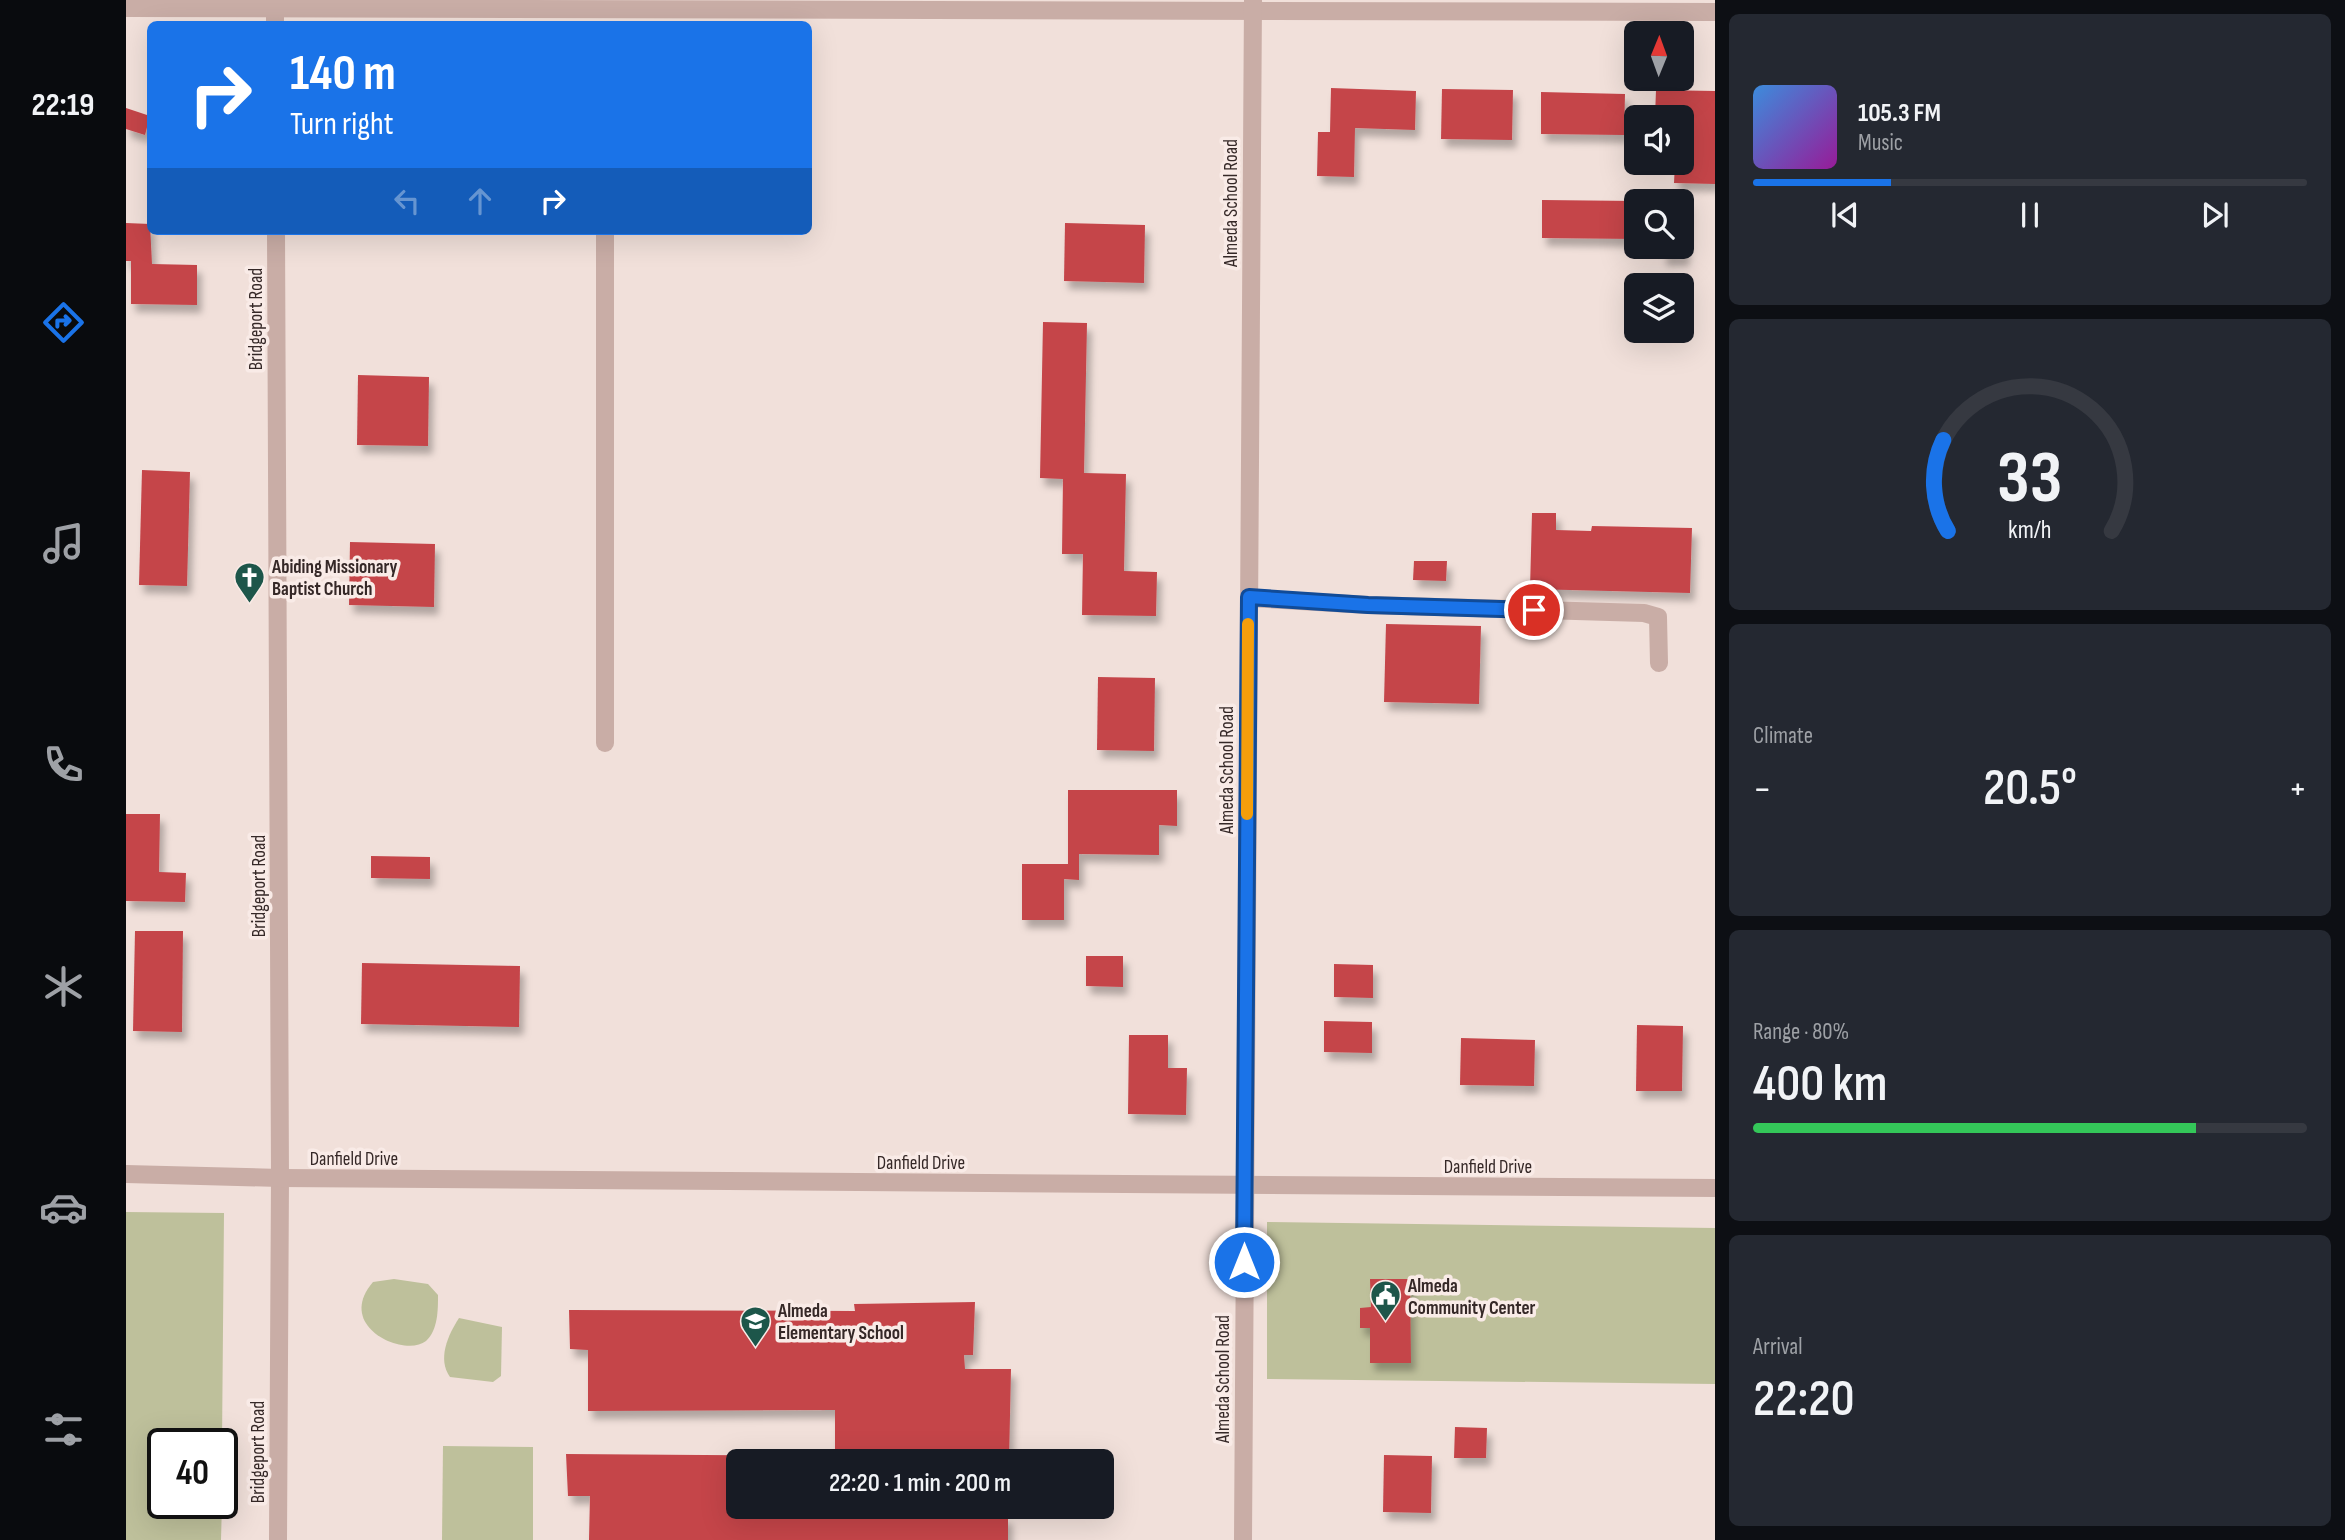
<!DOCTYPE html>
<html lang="en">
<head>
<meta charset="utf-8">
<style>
  :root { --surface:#171b24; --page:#242831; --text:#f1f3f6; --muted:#9ea1a6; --line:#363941; --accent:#1a73e8 }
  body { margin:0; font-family:"Sofia Sans Condensed",sans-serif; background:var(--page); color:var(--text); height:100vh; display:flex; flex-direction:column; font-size:26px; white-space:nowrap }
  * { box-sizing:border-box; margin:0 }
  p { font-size:23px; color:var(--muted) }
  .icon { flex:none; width:38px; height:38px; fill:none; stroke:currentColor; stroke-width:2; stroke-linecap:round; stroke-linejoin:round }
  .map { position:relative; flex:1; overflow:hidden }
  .drawer { display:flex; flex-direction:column; gap:14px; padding:14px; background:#0d0f14; width:630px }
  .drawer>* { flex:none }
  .banner { position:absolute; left:21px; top:21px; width:665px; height:214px; border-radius:10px; box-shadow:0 7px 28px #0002; background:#1a73e8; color:#fff; overflow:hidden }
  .needle { width:46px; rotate:1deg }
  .fabs { position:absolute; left:1498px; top:21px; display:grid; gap:14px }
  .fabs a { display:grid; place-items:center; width:70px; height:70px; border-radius:10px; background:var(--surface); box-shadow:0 7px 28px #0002; font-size:35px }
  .speed { position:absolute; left:21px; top:1428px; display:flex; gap:14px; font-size:35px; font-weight:700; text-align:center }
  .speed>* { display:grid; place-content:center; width:91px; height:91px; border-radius:50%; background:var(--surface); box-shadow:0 7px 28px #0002; line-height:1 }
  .speed .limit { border:4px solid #111; border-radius:10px; background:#fff; color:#111 }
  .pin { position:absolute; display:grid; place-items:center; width:60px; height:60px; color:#fff; margin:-30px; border:4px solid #fff; border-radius:50%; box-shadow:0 2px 7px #0007 }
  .me { position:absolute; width:77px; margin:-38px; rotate:0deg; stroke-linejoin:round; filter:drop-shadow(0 0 5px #0008) }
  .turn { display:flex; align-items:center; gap:24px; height:147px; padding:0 28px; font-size:32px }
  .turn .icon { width:91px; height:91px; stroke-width:2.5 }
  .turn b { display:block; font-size:49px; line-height:60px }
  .lanes { display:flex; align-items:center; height:66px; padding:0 28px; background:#0003; justify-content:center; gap:35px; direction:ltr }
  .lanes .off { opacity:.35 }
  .big { font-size:52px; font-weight:600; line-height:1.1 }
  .drawer .card { flex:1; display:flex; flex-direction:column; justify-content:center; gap:10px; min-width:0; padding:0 24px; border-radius:10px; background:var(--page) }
  .drawer .dial { align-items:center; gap:0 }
  .dial svg { height:182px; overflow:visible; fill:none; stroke:var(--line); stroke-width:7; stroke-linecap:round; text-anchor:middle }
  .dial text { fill:var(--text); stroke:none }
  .song { display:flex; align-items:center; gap:21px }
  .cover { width:84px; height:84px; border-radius:10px; background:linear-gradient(135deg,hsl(210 70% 55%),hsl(300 70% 35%)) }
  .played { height:7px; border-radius:4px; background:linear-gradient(90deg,var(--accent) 25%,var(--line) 25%) }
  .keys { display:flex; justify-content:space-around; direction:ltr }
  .heat { display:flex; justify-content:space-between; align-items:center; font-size:38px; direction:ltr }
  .charge { height:10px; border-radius:5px; background:linear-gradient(90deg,#34c759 80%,var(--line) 0) }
  .trip { position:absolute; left:600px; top:1449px; width:388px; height:70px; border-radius:10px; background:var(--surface); box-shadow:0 7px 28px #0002; font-weight:600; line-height:70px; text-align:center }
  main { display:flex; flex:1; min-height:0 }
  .menu { display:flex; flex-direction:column; width:126px; justify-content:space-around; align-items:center; background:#090b0e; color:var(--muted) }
  .menu .icon { width:49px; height:49px }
  .menu .on { color:var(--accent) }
  .menu b { font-size:32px; color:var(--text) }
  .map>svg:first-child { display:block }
</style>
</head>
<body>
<main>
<nav class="menu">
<b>22:19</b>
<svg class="icon on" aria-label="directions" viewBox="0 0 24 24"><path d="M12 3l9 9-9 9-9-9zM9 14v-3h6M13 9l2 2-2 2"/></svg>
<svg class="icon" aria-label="music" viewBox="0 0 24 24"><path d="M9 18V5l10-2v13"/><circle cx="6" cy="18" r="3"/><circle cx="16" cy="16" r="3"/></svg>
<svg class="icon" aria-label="phone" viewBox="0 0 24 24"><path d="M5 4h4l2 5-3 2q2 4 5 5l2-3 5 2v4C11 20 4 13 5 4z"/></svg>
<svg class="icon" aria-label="climate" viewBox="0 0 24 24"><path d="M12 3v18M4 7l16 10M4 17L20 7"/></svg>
<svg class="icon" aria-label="car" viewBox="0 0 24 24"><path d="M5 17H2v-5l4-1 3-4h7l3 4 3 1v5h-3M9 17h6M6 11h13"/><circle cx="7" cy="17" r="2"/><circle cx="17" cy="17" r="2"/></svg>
<svg class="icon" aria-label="filters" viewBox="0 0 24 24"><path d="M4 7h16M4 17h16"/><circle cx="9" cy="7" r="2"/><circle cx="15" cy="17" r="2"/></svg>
</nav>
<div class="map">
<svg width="1589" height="1540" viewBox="0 0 1589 1540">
  <defs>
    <filter id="shadow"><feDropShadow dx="4.5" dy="8" stdDeviation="3.5" flood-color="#0004"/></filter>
  </defs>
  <rect width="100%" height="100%" fill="#f1e0da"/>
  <!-- green -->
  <g fill="#bec09b">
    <path d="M 0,1212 L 98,1213 L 96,1444 L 37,1444 L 37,1503 L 96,1503 L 95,1540 L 0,1540 Z"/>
    <path d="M 1141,1222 L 1589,1228 L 1589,1384 L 1141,1379 Z"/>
    <path d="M 268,1279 L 302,1284 L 312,1295 C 312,1310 312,1330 300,1341 C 279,1358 208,1327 247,1282 Z"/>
    <path d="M 333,1318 L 376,1327 L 375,1376 L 367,1382 L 324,1377 C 311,1359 322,1335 333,1318 Z"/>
    <path d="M 317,1446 L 407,1447 L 407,1540 L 316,1540 Z"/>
  </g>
  <!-- building -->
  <g fill="#c5454a" filter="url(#shadow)">
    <path d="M 1205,88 L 1290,91 L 1289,130 L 1229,128 L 1228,177 L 1191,176 L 1192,132 L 1204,132 Z"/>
    <path d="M 1316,89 L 1387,90 L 1386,140 L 1315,139 Z"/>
    <path d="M 1530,90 L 1589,91 L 1589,184 L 1548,183 L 1549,163 L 1556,163 L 1556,117 L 1529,117 Z"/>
    <path d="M 1415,92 L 1499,94 L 1498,135 L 1415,134 Z"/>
    <path d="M 0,108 L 24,116 L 19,135 L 0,129 Z"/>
    <path d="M 1416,200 L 1510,201 L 1510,239 L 1416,238 Z"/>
    <path d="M 1556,201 L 1560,201 L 1559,258 L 1536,258 L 1536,247 L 1556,247 Z"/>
    <path d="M 0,223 L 24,224 L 26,264 L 71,265 L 71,305 L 5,304 L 5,261 L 0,261 Z"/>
    <path d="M 939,223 L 1019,225 L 1018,283 L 938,281 Z"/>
    <path d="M 917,322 L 961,323 L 958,473 L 1000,474 L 998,571 L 1031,572 L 1030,616 L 956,615 L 957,554 L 936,554 L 937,479 L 914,478 Z"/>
    <path d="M 232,375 L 303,377 L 302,446 L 231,445 Z"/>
    <path d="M 16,470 L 64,472 L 61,586 L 13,585 Z"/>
    <path d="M 1406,513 L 1430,513 L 1430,530 L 1465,531 L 1466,526 L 1566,528 L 1564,593 L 1404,589 Z"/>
    <path d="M 224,542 L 309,544 L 308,607 L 223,605 Z"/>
    <path d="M 1288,561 L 1321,561 L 1320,581 L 1287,580 Z"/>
    <path d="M 1260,624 L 1355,626 L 1353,704 L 1258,702 Z"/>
    <path d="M 972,677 L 1029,678 L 1028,751 L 971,750 Z"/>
    <path d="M 942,790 L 1051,790 L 1051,826 L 1033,825 L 1033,855 L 953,854 L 953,880 L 938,879 L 938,920 L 896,920 L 896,864 L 942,864 Z"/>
    <path d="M 0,814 L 34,814 L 33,872 L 60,873 L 59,902 L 0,901 Z"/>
    <path d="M 245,856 L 304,857 L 304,879 L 245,878 Z"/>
    <path d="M 9,931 L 57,931 L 56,1032 L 7,1031 Z"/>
    <path d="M 960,956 L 997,956 L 997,987 L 960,986 Z"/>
    <path d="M 236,963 L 394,966 L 393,1027 L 235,1024 Z"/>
    <path d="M 1208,964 L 1247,965 L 1247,998 L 1208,997 Z"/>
    <path d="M 1198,1021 L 1246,1022 L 1246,1053 L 1198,1052 Z"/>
    <path d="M 1511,1025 L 1557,1026 L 1556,1091 L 1510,1091 Z"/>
    <path d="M 1003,1035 L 1042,1035 L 1042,1068 L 1061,1068 L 1060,1115 L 1002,1114 Z"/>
    <path d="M 1335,1038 L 1409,1040 L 1408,1086 L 1334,1085 Z"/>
    <path d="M 1244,1279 L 1284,1279 L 1285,1363 L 1244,1363 L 1244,1328 L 1234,1328 L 1234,1308 L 1245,1307 Z"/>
    <path d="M 849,1302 L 847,1355 L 838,1355 L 839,1369 L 885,1369 L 883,1461 L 612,1461 L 612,1507 L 865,1507 L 865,1516 L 882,1516 L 882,1540 L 463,1540 L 464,1496 L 442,1496 L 440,1454 L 709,1456 L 709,1410 L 462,1411 L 462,1350 L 444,1349 L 443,1310 L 729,1311 L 728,1304 Z"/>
    <path d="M 1329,1427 L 1361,1428 L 1360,1458 L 1328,1458 Z"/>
    <path d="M 1258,1455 L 1306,1456 L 1305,1513 L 1257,1512 Z"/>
  </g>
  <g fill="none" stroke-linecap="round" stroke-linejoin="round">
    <!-- service -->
    <path stroke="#c9ada6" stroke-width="18" d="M 1123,598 L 1242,605 L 1518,613 L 1532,617 L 1533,663"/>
    <!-- minor -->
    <g stroke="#c9ada6" stroke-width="18">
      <path d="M 149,0 L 149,24"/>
      <path d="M 0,8 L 1589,12"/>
      <path d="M 150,231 L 154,1178 L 152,1540"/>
      <path d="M 479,231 L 479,743"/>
      <path d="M 0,1174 L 154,1178 L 1589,1188"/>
    </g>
    <!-- tertiary -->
    <path stroke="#c9ada6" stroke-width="18" d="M 1117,1540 L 1127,0"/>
  </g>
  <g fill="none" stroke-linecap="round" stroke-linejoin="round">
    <defs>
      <path id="route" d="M 1118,1262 L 1123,597 L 1242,605 L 1408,610"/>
    </defs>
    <!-- route casing -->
    <use href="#route" stroke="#114b97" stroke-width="18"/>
    <!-- route -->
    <use href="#route" stroke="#1a73e8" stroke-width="12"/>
    <!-- slow -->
    <path stroke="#f59e0b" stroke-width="12" d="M 1121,814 L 1122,624"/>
  </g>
  <!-- icons -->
  <defs>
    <symbol id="church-pin" viewBox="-11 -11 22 30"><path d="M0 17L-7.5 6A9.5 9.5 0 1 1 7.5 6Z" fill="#1d564a" stroke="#f9ebe7"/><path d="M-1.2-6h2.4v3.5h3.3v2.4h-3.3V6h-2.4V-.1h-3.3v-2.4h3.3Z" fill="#fff"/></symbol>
    <symbol id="civic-pin" viewBox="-11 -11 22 30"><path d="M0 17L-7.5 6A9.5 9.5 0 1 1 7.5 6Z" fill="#1d564a" stroke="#f9ebe7"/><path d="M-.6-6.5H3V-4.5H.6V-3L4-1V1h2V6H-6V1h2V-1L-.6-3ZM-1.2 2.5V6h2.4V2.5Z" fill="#fff"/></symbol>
    <symbol id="school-pin" viewBox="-11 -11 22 30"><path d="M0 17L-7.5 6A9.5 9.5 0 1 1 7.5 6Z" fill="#1d564a" stroke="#f9ebe7"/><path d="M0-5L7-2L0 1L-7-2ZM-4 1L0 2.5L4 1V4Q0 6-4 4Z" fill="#fff"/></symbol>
  </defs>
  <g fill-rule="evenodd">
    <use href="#church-pin" x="106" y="560" width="35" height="47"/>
    <use href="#civic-pin" x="1242" y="1278" width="35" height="47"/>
    <use href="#school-pin" x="612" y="1304" width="35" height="47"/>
  </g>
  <g text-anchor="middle" stroke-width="7" stroke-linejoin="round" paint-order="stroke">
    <!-- street labels -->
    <g font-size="19" fill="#352827" stroke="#f9ebe7">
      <text transform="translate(1104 203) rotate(-90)" y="7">Almeda School Road</text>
      <text transform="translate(129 319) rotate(-90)" y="7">Bridgeport Road</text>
      <text transform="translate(1100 770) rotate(-90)" y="7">Almeda School Road</text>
      <text transform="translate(132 886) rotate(-90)" y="7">Bridgeport Road</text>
      <text x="228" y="1165">Danfield Drive</text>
      <text x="795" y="1169">Danfield Drive</text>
      <text x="1362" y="1173">Danfield Drive</text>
      <text transform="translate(1096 1379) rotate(-90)" y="7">Almeda School Road</text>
      <text transform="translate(131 1452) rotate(-90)" y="7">Bridgeport Road</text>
    </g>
    <!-- poi labels -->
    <g font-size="19" font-weight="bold" fill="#352827" stroke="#f9ebe7" text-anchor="start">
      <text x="146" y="573">Abiding Missionary<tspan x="146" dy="22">Baptist Church</tspan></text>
      <text x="1282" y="1292">Almeda<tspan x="1282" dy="22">Community Center</tspan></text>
      <text x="652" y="1317">Almeda<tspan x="652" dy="22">Elementary School</tspan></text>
    </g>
  </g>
</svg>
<div class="fabs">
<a><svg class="needle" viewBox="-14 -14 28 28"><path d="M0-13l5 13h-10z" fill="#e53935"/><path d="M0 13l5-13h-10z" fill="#9ea1a6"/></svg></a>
<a><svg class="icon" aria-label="sound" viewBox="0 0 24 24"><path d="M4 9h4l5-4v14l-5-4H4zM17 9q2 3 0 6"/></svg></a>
<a><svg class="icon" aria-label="search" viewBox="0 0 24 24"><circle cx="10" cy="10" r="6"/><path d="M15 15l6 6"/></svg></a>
<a><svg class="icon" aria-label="layers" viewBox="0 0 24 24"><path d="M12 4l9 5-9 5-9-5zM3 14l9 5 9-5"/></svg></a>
</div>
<div class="speed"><div class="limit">40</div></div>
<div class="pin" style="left:1408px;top:610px;background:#d93025"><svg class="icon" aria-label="arrive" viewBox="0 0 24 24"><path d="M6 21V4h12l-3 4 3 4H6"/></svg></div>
<svg class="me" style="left:1118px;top:1262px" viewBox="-20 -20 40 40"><circle r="17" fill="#1a73e8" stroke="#fff" stroke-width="3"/><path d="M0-11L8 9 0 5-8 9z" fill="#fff"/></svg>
<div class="trip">22:20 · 1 min · 200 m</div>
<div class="banner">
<div class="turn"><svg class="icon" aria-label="right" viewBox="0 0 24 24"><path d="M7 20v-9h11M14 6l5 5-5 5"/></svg><div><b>140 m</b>Turn right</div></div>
<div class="lanes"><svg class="icon off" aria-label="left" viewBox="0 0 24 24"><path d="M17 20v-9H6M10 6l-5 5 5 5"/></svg><svg class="icon off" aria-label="ahead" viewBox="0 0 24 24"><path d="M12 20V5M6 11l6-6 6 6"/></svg><svg class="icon" aria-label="right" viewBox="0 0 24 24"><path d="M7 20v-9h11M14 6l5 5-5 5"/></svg></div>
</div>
</div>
<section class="drawer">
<div class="card">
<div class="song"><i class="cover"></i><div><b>105.3 FM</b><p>Music</p></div></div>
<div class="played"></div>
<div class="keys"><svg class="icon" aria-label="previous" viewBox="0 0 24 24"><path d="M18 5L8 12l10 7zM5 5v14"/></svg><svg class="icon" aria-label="pause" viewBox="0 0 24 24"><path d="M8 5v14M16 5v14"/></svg><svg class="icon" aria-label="next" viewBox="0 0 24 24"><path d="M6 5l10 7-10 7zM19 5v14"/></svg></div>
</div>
<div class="card dial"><svg viewBox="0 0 100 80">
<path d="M14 69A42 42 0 1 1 86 69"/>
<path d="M14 69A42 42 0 0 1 12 29" stroke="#1a73e8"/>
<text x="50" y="56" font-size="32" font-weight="700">33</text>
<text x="50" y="72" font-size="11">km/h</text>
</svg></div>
<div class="card"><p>Climate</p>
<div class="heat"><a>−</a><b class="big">20.5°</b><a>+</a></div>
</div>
<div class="card"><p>Range · 80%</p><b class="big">400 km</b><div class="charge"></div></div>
<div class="card"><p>Arrival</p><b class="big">22:20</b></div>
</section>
</main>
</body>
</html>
